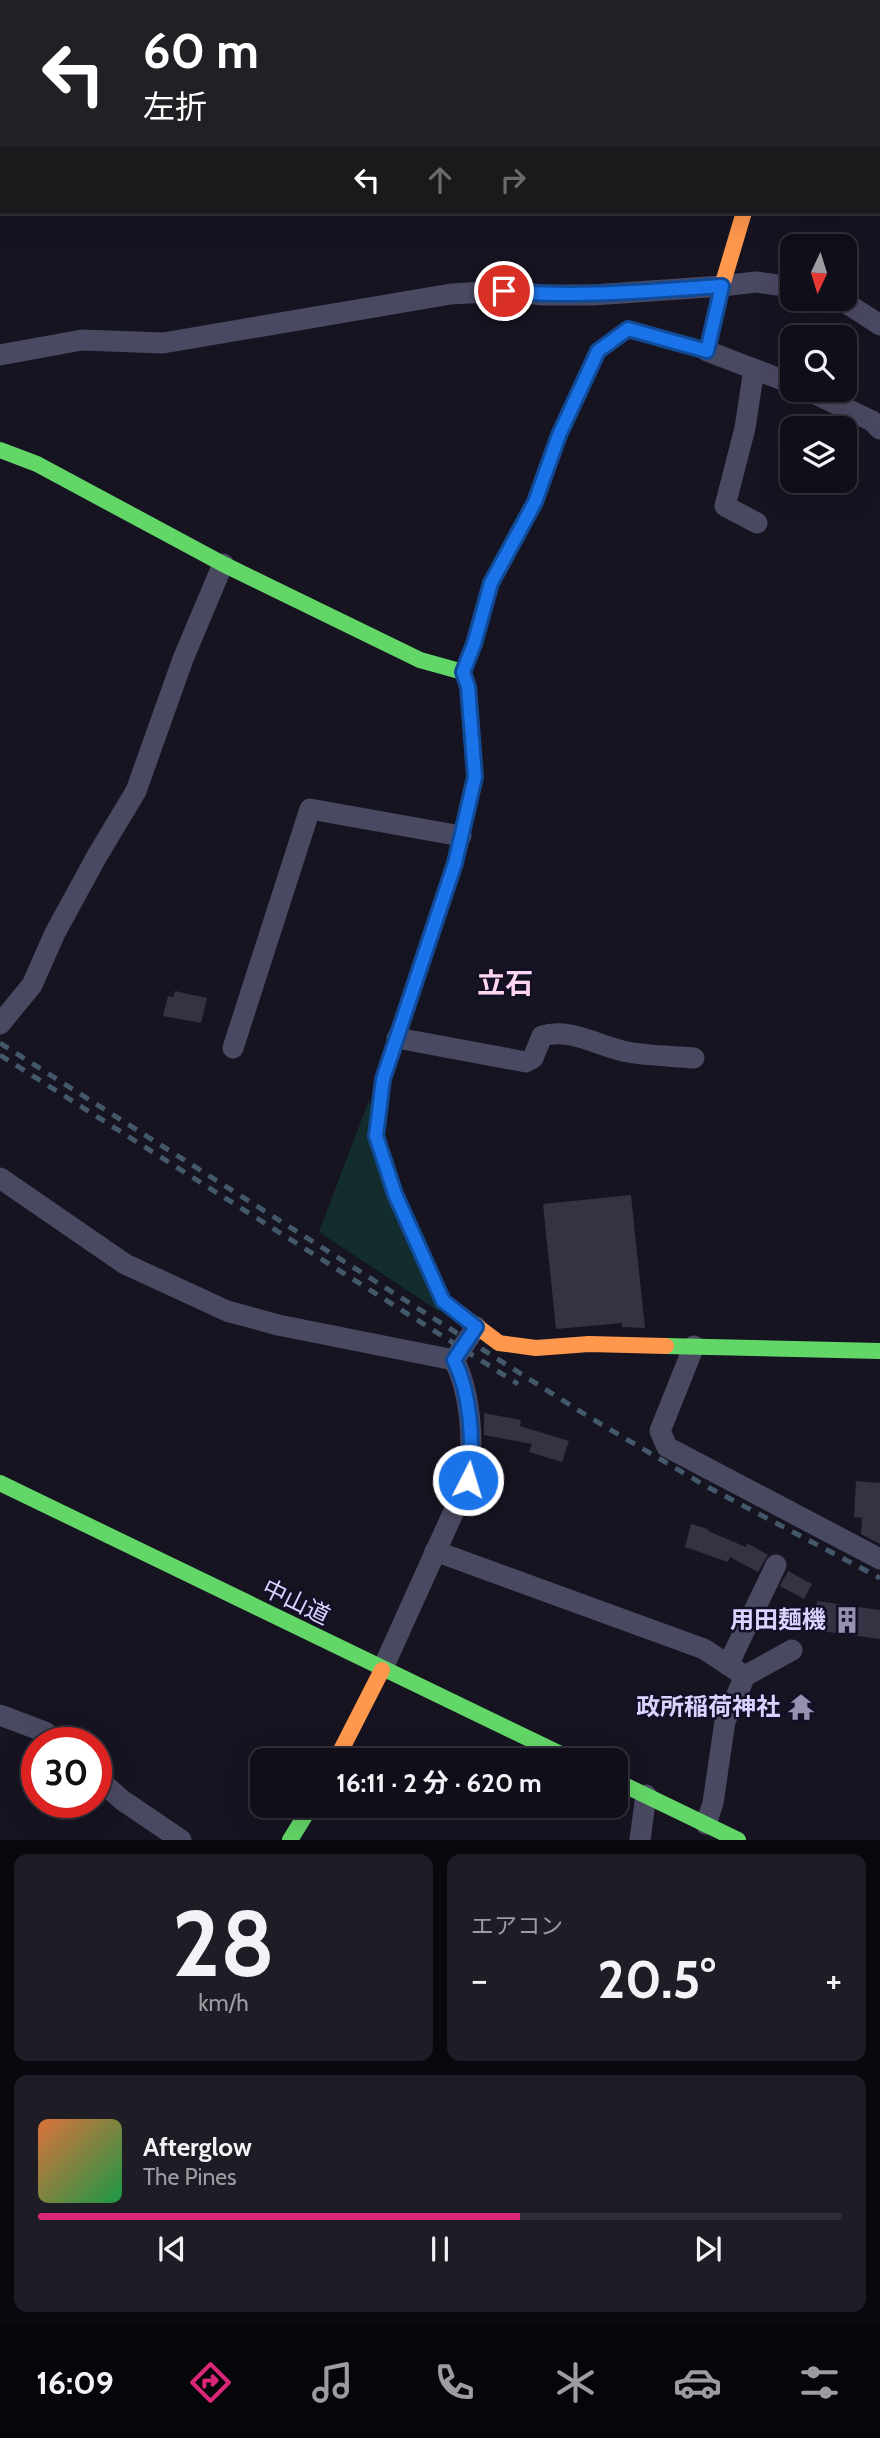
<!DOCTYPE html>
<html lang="ja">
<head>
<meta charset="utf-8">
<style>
  :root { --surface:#100f19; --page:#1e1d26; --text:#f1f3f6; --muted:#9c9ca2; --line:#302f38; --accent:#db2777 }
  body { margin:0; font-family:Cabin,"Noto Sans JP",sans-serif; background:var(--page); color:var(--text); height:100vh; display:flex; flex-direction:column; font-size:26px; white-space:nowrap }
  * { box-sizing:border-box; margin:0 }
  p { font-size:23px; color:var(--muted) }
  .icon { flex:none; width:38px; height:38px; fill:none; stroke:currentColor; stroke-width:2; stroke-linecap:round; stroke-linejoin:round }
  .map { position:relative; height:1840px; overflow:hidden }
  .details { display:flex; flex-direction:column; gap:14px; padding:14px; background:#09080e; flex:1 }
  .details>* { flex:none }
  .guide { position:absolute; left:0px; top:0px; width:880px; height:214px; box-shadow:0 7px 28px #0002,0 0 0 2px var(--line); background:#202124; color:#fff; overflow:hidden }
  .needle { width:46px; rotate:184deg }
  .controls { position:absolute; left:780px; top:234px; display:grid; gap:14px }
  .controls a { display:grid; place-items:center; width:77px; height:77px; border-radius:14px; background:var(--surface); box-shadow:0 7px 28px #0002,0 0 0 2px var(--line); font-size:35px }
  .speed { position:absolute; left:21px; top:1727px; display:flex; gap:14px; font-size:35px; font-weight:700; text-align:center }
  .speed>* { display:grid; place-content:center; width:91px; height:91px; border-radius:50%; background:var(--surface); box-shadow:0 7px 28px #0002,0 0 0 2px var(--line); line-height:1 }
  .speed .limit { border:10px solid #d22; background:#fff; color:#111 }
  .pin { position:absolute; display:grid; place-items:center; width:60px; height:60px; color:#fff; margin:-30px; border:4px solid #fff; border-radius:50%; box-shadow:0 2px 7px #0007 }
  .me { position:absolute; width:77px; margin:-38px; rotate:5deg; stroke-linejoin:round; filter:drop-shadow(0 0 5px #0008) }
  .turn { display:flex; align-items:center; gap:24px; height:147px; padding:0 28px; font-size:32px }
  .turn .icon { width:91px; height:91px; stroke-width:2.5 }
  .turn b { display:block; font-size:49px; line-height:60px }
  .lanes { display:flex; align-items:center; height:66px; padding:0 28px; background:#0003; justify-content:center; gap:35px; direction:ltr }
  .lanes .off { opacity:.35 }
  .big { font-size:52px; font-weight:700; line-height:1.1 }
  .details .widget { flex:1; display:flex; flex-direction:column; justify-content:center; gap:10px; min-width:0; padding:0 24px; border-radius:14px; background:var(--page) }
  .details .dial { align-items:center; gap:0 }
  .dial b { font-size:91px; line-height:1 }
  .song { display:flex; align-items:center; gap:21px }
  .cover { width:84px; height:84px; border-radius:10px; background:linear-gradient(135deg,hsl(20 70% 55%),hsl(140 70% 35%)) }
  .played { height:7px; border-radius:4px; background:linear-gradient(90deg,var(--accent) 60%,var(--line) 60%) }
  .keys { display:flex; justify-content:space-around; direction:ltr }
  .heat { display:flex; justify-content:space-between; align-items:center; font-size:38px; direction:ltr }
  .details .tiles { flex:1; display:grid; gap:14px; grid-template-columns:1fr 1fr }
  .widget:last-child { grid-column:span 2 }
  .trip { position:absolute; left:250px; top:1748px; width:378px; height:70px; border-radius:14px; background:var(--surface); box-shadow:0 7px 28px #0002,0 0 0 2px var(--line); font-weight:700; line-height:70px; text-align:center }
  .tab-bar { display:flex; height:112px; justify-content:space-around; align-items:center; background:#06060a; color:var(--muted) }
  .tab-bar .icon { width:49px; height:49px }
  .tab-bar .on { color:var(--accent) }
  .tab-bar b { font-size:32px; color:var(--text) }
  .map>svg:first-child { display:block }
</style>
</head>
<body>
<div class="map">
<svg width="880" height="1840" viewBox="0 0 880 1840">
  <rect width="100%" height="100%" fill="#161421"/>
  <!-- green -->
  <path fill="#132c2d" d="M 369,1100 L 440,1312 L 319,1232 Z"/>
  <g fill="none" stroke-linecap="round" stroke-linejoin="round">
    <!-- stream -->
    <g stroke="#0d2144" stroke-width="5">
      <path d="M 607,0 L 660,2"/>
      <path d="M 878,24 L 880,25"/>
    </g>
  </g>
  <!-- building -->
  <g fill="#343243">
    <path d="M 175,991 L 207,998 L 201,1023 L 163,1016 L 168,996 L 173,997 Z"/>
    <path d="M 631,1195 L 645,1328 L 622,1327 L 622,1323 L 556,1329 L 543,1204 Z"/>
    <path d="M 484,1413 L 521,1420 L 520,1426 L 569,1441 L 562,1462 L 529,1452 L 532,1444 L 484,1435 Z"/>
    <path d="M 856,1481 L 880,1483 L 880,1544 L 861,1534 L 862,1518 L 854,1517 Z"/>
    <path d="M 691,1524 L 708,1529 L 708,1531 L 746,1547 L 747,1543 L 768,1555 L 758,1572 L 730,1557 L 728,1562 L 685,1547 Z"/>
    <path d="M 788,1571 L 812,1584 L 804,1599 L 780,1586 Z"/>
    <path d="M 817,1601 L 880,1610 L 880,1639 L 813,1630 Z"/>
  </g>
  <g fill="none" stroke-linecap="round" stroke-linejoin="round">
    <!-- street -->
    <g stroke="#4a4962" stroke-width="21">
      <path d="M 804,2 L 804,0"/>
      <path d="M 840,299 L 880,325"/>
      <path d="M 707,351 L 793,384"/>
      <path d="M 0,355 L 82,340 L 163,343 L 451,294 L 504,291 L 544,295 L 593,295 L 722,286 L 756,282 L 793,287"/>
      <path d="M 754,369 L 745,428 L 725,506 L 757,523"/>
      <path d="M 807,390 L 872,421 L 880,429"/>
      <path d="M 0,1024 L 32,985 L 55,933 L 97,856 L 136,791 L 183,659 L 223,564"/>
      <path d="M 397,1038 L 526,1062 L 533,1058 L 542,1036 C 570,1027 600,1047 628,1052 C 649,1056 672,1056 694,1058"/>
      <path d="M 233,1048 L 310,809 L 461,836"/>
      <path d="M 0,1178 L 125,1264 L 227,1311 L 278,1325 L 454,1360"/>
      <path d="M 694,1346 L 660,1431 L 667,1447 L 880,1559"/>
      <path d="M 454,1360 L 476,1327"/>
      <path d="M 435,1551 L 704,1649 L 745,1676"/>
      <path d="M 728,1665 L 776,1565"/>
      <path d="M 382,1670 L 468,1480 C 474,1443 471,1393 454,1360"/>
      <path d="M 0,1715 L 45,1732 L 57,1743"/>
      <path d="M 96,1777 L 122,1800 L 181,1840"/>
      <path d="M 706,1824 L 713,1803 L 725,1721 L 745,1676 L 792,1650"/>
      <path d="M 640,1840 L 646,1795"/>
    </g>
    <!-- fast -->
    <g stroke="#63d668" stroke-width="16">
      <path d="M 0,450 L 37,464 L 223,564 L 420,660 L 463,672 L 474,644 L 491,583 L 535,502 L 559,435 L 579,393"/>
      <path d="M 426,1263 L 395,1194 L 376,1136 L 383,1079 L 455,863 L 475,777 L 468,687 L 463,672"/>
      <path d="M 666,1346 L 880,1351"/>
      <path d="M 0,1483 L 573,1760"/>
      <path d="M 616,1781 L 738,1840"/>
      <path d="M 290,1840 L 311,1806"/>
    </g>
    <!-- slow -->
    <g stroke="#ff974d" stroke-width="16">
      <path d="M 579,393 L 598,351 L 628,329 L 707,351 L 722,286 L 744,212"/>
      <path d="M 426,1263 L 443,1301 L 499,1343 L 536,1348 L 589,1344 L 666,1346"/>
      <path d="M 336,1760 L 382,1670"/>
    </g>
    <!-- rail -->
    <g stroke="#43596b" stroke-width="5" stroke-dasharray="10 9" stroke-linecap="butt">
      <path d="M 0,1043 L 589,1417 L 704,1485 L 880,1578"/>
      <path d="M 0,1055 L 518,1384"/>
    </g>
  </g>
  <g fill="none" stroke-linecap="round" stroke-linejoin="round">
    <defs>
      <path id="route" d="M 468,1480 C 474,1443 471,1394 454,1360 L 476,1327 L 443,1301 L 395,1194 L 376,1136 L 383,1079 L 455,863 L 475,777 L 468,687 L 463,672 L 474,644 L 491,583 L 535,502 L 559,435 L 598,351 L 628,329 L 707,351 L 722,286 C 649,291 577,298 504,291"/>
    </defs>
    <!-- route casing -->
    <use href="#route" stroke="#114b97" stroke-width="18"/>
    <!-- route -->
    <use href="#route" stroke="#1a73e8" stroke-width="12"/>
  </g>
  <!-- icons -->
  <defs>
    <symbol id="building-bare" viewBox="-9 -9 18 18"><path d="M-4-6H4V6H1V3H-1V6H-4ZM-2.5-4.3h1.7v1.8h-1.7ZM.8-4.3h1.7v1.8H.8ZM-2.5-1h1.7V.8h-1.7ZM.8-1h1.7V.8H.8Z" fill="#9591b1" stroke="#130f26" stroke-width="2.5" paint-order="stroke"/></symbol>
    <symbol id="temple-bare" viewBox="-9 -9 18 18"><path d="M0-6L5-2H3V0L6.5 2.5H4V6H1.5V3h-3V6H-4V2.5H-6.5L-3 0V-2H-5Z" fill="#9591b1" stroke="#130f26" stroke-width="2.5" paint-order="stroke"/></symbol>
  </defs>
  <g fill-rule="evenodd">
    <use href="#building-bare" x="828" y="1601" width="38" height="38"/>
    <use href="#temple-bare" x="782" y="1688" width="38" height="38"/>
  </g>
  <g text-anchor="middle" stroke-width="5" stroke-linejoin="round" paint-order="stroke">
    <!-- street labels -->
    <g font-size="24" fill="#d9d4ff" stroke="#130f26">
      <text transform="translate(296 1602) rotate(26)" y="8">中山道</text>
    </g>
    <!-- poi labels -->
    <g font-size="24" font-weight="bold" fill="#d9d4ff" stroke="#130f26" text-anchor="end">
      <text x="826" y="1628">用田麺機</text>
      <text x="780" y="1715">政所稲荷神社</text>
    </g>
    <!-- quarter labels -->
    <g font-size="28" font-weight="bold" fill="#ffd6f0" stroke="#130f26">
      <text x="505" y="993">立石</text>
    </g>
  </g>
</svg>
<div class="controls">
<a><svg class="needle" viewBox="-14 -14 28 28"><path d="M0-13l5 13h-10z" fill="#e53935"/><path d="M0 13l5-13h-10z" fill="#9c9ca2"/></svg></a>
<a><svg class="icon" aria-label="search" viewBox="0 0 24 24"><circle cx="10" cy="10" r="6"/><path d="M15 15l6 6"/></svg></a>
<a><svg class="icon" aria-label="layers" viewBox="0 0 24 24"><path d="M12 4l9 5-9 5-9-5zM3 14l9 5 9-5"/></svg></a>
</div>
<div class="speed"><div class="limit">30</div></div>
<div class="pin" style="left:504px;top:291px;background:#d93025"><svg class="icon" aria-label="arrive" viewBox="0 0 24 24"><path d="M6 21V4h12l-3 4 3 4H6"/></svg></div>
<svg class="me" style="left:468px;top:1480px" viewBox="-20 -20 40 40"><circle r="17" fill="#1a73e8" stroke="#fff" stroke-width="3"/><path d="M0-11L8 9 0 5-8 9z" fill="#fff"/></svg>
<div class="trip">16:11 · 2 分 · 620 m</div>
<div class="guide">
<div class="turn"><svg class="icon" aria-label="left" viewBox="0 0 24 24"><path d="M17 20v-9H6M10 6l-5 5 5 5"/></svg><div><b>60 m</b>左折</div></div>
<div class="lanes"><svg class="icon" aria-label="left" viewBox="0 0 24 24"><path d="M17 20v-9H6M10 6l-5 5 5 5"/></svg><svg class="icon off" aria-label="ahead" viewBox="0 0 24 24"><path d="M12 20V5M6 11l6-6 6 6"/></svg><svg class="icon off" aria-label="right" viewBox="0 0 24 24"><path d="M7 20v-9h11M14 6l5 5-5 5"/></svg></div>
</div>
</div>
<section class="details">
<div class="tiles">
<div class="widget dial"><b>28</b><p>km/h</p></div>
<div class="widget"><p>エアコン</p>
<div class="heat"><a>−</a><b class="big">20.5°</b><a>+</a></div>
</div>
<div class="widget">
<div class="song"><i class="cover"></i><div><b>Afterglow</b><p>The Pines</p></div></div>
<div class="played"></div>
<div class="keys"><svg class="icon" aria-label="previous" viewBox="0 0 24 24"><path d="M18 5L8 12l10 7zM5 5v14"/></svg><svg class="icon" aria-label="pause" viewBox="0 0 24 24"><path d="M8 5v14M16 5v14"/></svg><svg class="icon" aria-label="next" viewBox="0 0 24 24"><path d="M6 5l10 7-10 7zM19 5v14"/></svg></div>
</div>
</div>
</section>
<nav class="tab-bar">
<b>16:09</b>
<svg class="icon on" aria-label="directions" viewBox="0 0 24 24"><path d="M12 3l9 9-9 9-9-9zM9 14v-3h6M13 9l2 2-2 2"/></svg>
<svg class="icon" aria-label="music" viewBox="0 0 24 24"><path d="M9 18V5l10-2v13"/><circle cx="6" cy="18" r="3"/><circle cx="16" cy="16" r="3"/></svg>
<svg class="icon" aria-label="phone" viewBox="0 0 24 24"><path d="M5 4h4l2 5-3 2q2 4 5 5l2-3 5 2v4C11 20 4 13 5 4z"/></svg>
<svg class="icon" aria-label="climate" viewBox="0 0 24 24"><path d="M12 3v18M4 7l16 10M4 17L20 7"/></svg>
<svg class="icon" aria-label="car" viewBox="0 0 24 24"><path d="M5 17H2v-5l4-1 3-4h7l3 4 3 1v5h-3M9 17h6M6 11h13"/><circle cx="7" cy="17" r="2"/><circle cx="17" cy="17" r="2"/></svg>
<svg class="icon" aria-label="filters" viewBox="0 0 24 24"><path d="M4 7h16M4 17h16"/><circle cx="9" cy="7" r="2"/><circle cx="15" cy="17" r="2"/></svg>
</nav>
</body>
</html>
